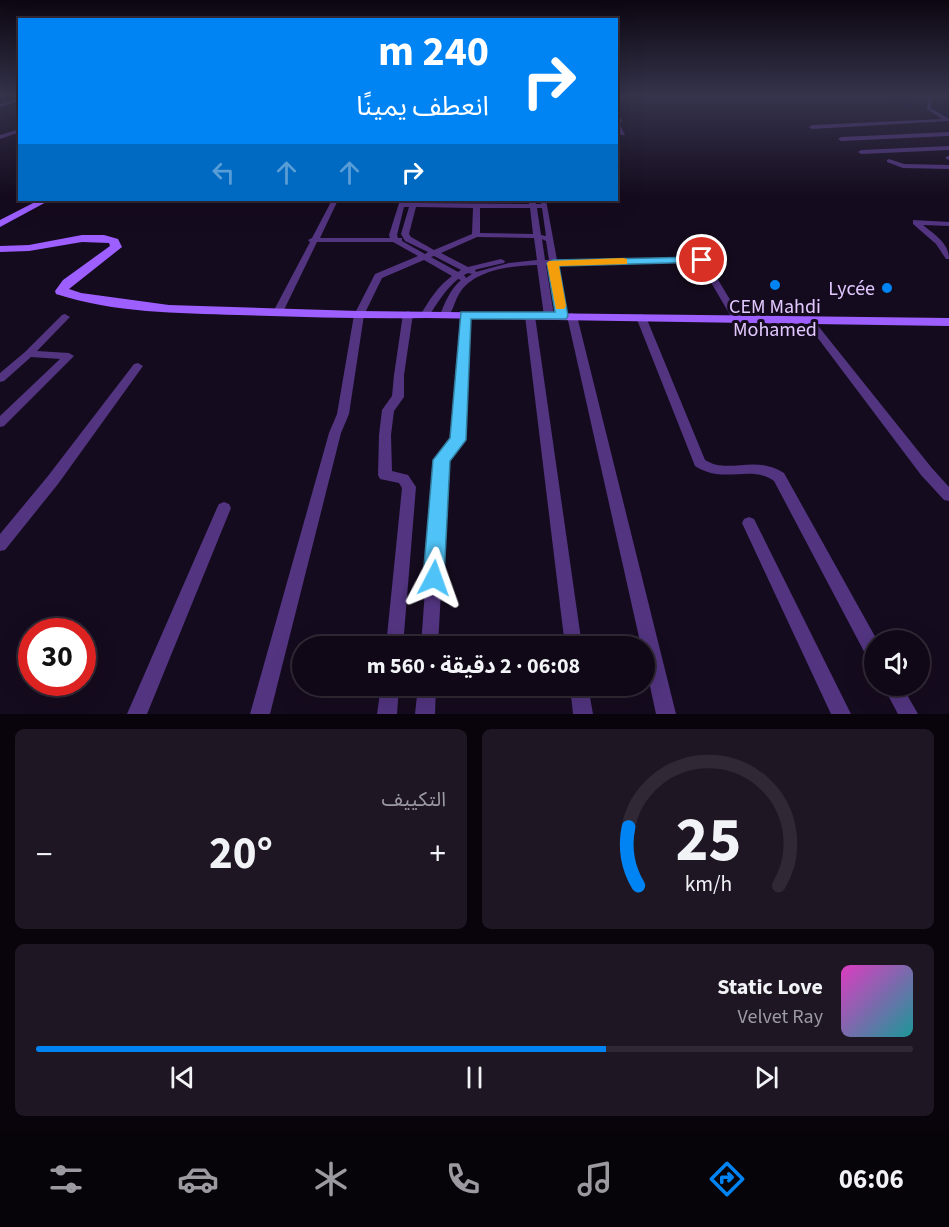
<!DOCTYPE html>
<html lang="ar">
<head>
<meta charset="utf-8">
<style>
  :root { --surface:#100816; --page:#1e1623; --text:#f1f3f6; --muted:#9c9aa1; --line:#302935; --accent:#0084f3 }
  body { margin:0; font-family:"Source Sans 3","Noto Sans Arabic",sans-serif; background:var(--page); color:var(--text); direction:rtl; height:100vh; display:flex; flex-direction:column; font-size:22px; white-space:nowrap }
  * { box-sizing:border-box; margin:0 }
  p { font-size:20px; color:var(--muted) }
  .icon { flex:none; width:33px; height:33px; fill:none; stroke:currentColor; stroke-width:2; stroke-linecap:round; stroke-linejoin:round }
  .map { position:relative; height:714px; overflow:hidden; direction:ltr }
  .drawer { display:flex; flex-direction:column; gap:15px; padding:15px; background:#09040c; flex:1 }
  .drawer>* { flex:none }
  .guide { position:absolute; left:18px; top:18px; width:600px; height:183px; border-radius:0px; box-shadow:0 6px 24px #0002,0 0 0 2px var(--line); direction:rtl; background:#0084f3; color:#fff; overflow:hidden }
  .tools { position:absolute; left:864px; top:630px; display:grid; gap:12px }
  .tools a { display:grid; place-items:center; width:66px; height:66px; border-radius:50%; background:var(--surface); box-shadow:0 6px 24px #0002,0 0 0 2px var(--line); font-size:30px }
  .speed { position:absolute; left:18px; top:618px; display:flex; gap:12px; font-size:30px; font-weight:700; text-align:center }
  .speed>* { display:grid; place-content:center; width:78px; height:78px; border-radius:50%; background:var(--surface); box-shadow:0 6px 24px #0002,0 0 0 2px var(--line); line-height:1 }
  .speed .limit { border:9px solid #d22; background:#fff; color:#111 }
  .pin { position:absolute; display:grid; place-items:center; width:51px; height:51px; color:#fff; margin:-26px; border:3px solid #fff; border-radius:50%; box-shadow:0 2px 6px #0007 }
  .me { position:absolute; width:66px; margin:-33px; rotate:4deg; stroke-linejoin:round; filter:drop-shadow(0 0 4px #0008) }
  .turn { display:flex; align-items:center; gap:21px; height:126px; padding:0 30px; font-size:27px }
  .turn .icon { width:78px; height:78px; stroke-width:2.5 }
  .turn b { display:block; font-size:42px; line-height:51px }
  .lanes { display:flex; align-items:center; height:57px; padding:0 30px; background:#0003; justify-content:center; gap:30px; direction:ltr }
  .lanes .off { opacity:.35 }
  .big { font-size:45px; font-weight:700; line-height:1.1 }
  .drawer .widget { flex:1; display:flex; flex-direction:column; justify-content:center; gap:9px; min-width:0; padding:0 21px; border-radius:9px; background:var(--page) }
  .drawer .dial { align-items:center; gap:0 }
  .dial svg { height:156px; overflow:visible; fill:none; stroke:var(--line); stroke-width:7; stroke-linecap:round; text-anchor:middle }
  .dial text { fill:var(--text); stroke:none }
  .song { display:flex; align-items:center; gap:18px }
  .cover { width:72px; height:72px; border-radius:9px; background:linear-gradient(135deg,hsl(310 70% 55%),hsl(180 70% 35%)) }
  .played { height:6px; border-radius:3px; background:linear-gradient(90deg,var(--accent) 65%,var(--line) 65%) }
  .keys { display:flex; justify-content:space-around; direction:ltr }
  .heat { display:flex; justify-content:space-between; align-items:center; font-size:33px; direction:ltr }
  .drawer .tiles { flex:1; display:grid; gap:15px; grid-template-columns:1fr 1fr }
  .widget:last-child { grid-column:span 2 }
  .trip { position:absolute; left:292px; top:636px; width:363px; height:60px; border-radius:30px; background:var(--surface); box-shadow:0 6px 24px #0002,0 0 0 2px var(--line); font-weight:700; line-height:60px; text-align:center; direction:rtl }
  .menu { display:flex; height:96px; justify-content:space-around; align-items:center; background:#060309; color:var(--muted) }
  .menu .icon { width:42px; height:42px }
  .menu .on { color:var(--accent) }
  .menu b { font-size:27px; color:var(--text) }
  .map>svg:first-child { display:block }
</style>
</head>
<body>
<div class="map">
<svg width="949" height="714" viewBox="0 0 949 714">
  <rect width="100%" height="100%" fill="#150b1e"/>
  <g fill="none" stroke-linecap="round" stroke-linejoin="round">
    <!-- stream -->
    <g stroke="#07073c" stroke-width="1.5">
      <path d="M 888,96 L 915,107"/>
      <path d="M 935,110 L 949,116"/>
    </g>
    <!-- street -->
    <g fill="#523480" fill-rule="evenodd">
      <path d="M 928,96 L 932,96 L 931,108 L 949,119 L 949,121 L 812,129 L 809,127 L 812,125 L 942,119 L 927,109 Z"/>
      <path d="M 20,98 L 20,101 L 0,107 L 0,104 Z"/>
      <path d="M 616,112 L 622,120 L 620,125 L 625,135 L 621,135 L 616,127 Z"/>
      <path d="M 20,129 L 20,132 L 0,139 L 0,135 Z"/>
      <path d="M 949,132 L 949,136 L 841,141 L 838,139 L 841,137 Z"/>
      <path d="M 949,146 L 949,150 L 861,154 L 858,152 L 861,150 Z"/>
      <path d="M 948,156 L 949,156 L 949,160 L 945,158 Z"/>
      <path d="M 889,159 L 904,164 L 949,165 L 949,169 L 903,168 L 887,162 L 887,160 Z"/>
      <path d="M 332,200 L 338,200 L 320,238 L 390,238 L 389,235 L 400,200 L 406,200 L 406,203 L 410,203 L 411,200 L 417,200 L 417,203 L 529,204 L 529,200 L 535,200 L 536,204 L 541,204 L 542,200 L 546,200 L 557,260 L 705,258 L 741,318 L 739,320 L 733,320 L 699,262 L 558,265 L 567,316 L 562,319 L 557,316 L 550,265 L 546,265 L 554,316 L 549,319 L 544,316 L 537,265 C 512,266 474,269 459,294 C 454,302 453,314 445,318 L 440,315 C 445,302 450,290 461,280 L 458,279 C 445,290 438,302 429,316 L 426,317 L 421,314 C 430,299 438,286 452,276 L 424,260 L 382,278 L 364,315 L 349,414 L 341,433 L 270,714 L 250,714 L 329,433 L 337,414 L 354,315 L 375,274 L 418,256 L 393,242 L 317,242 L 283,312 L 281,314 L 275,314 L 273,312 L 310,242 L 308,240 L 312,238 ZM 404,207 L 409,207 L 401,234 L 405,241 L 428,252 L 425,254 L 402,241 L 402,238 L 398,238 L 397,235 ZM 416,207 L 473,208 L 472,234 L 434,250 L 411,237 L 409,234 ZM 480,208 L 530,208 L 533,234 L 480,233 ZM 537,208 L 542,208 L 546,236 L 541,235 ZM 477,237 L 534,238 L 537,260 L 509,263 L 476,272 L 475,270 L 478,269 L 504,263 L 505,261 L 501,259 L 468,267 L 441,253 ZM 542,239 L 546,241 L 549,260 L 545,260 ZM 434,256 L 461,270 L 458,272 L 431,257 ZM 468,273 L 472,274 L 466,278 L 464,275 Z"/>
      <path d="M 913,220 L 949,222 L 949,226 L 923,225 C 935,235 949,243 949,259 L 946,259 L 936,244 L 913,224 Z"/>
      <path d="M 408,311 L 413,314 L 404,375 L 404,397 L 394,411 L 391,435 L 392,471 L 408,475 L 416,487 L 403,646 L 386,646 L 402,488 L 399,483 L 380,479 L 378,475 L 379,435 L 382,410 L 392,396 L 394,375 L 403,314 Z"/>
      <path d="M 465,312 L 470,315 L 464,440 L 449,458 L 448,463 L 438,646 L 421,646 L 434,463 L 438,453 L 452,439 L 460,315 Z"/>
      <path d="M 530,313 L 535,316 L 582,646 L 565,646 L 525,316 Z"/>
      <path d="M 572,313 L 577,316 L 676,714 L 656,714 L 645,663 L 645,646 L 641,646 L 567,316 Z"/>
      <path d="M 65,314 L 70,317 L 68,319 L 37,351 L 69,353 L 74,356 L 4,426 L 0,427 L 0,416 L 60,359 L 31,357 L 4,381 L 0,382 L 0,373 L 25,352 L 62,315 Z"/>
      <path d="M 641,314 L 646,317 L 705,460 C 729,475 754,454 784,473 L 877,640 L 874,640 L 874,662 L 868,659 L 774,481 C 750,464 724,485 695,466 L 636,317 Z"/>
      <path d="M 808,316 L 811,317 L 931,467 L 949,487 L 949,501 L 944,500 L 921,475 L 805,321 L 803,319 Z"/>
      <path d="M 138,363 L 143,366 L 58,484 L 5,550 L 0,551 L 0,534 L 48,476 L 134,364 Z"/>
      <path d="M 224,502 L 229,504 L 231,508 L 147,714 L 127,714 L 217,508 L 219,504 Z"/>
      <path d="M 749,517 L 754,519 L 851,714 L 831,714 L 742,523 L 744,519 Z"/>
      <path d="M 381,686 L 399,686 L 397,714 L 377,714 Z"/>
      <path d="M 418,686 L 436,686 L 435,714 L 415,714 Z"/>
      <path d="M 570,686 L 588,686 L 593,714 L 573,714 Z"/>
      <path d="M 883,686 L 902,686 L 918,714 L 898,714 Z"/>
    </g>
    <!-- secondary -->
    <g fill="#9d5fff" fill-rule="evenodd">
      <path d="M 39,200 L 50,200 L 0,227 L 0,220 Z"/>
      <path d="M 82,235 L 104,235 L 118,239 L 122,247 L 69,289 L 81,293 L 169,305 L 359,311 L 949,318 L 949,326 L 426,318 C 363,319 301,317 238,315 C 178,313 114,313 56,294 L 55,291 L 63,280 L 110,246 L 109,243 L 82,242 L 29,251 L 0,252 L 0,246 L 29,245 Z"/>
    </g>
  </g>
  <!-- sky -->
  <linearGradient id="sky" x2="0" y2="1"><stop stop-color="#0c0610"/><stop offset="0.49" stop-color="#35344c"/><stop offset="1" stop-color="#35344c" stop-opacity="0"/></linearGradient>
  <rect width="949" height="196" fill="url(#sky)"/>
  <!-- route -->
  <path fill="#4fc3f7" stroke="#337fa1" stroke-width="1.5" d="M 702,257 L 708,260 L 706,262 L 559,266 L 568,316 L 566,319 L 471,319 L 466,440 L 450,461 L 444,578 L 441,584 L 434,587 L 426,584 L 423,578 L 433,460 L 450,438 L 461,312 L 555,312 L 547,263 L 553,260 Z"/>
  <!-- slow -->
  <path fill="#f59e0b" d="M 623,258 L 627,259 L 627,264 L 559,266 L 566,306 L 564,309 L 556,309 L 547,263 L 549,261 Z"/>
  <!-- markers -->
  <g fill="#0084f3" stroke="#150b1e" stroke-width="2">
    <circle cx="775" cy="285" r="6"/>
    <circle cx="887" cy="288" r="6"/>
  </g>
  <g text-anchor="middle" stroke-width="6" stroke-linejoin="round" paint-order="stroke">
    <!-- poi labels -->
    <g font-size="20" fill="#e2c8ff" stroke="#150b1e" text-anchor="end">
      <text x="875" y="295">Lycée</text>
      <text x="775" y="313" text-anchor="middle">CEM Mahdi<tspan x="775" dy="23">Mohamed</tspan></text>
    </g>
  </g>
</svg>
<div class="tools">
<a><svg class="icon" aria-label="sound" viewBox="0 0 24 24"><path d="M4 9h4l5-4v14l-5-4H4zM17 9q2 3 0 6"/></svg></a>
</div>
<div class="speed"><div class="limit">30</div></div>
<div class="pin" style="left:702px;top:260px;background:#d93025"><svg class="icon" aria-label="arrive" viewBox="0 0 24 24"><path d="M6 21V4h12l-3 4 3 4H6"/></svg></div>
<svg class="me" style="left:434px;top:578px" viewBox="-20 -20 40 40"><path d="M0-17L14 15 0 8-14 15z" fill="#4fc3f7" stroke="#fff" stroke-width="4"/></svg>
<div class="trip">06:08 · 2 دقيقة · 560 m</div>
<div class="guide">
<div class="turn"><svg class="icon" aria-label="right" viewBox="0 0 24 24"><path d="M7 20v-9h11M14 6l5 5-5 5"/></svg><div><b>240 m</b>انعطف يمينًا</div></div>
<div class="lanes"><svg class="icon off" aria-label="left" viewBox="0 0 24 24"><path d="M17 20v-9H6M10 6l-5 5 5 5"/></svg><svg class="icon off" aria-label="ahead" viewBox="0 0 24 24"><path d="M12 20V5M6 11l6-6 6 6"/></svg><svg class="icon off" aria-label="ahead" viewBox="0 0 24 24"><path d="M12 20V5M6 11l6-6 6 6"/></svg><svg class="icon" aria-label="right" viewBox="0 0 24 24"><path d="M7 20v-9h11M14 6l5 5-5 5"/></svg></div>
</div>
</div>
<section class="drawer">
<div class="tiles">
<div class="widget dial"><svg viewBox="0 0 100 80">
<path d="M14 69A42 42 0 1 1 86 69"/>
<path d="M14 69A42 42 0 0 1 9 39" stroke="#0084f3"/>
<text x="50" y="56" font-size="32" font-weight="700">25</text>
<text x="50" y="72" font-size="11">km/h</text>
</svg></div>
<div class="widget"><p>التكييف</p>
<div class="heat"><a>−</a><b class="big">20°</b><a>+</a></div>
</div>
<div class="widget">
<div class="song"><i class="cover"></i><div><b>Static Love</b><p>Velvet Ray</p></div></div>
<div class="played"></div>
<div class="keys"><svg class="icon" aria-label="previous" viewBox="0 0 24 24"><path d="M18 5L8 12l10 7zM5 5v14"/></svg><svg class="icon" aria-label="pause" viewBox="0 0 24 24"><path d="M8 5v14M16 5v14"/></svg><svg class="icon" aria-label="next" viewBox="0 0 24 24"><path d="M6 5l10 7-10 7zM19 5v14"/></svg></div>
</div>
</div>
</section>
<nav class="menu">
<b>06:06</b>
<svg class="icon on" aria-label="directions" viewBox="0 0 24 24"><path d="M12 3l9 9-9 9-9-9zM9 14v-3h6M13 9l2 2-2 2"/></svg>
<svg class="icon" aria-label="music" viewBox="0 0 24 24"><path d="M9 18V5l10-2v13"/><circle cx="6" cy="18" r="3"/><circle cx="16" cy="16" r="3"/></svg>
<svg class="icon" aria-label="phone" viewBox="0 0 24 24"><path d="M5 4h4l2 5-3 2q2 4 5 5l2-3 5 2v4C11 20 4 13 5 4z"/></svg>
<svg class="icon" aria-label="climate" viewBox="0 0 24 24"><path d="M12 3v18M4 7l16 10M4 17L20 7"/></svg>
<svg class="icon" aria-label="car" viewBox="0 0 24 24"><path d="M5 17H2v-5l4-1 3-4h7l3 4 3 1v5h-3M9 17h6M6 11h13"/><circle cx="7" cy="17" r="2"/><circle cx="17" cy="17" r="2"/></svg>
<svg class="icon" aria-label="filters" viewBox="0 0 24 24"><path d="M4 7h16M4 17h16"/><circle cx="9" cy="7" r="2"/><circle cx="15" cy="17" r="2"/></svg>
</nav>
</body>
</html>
